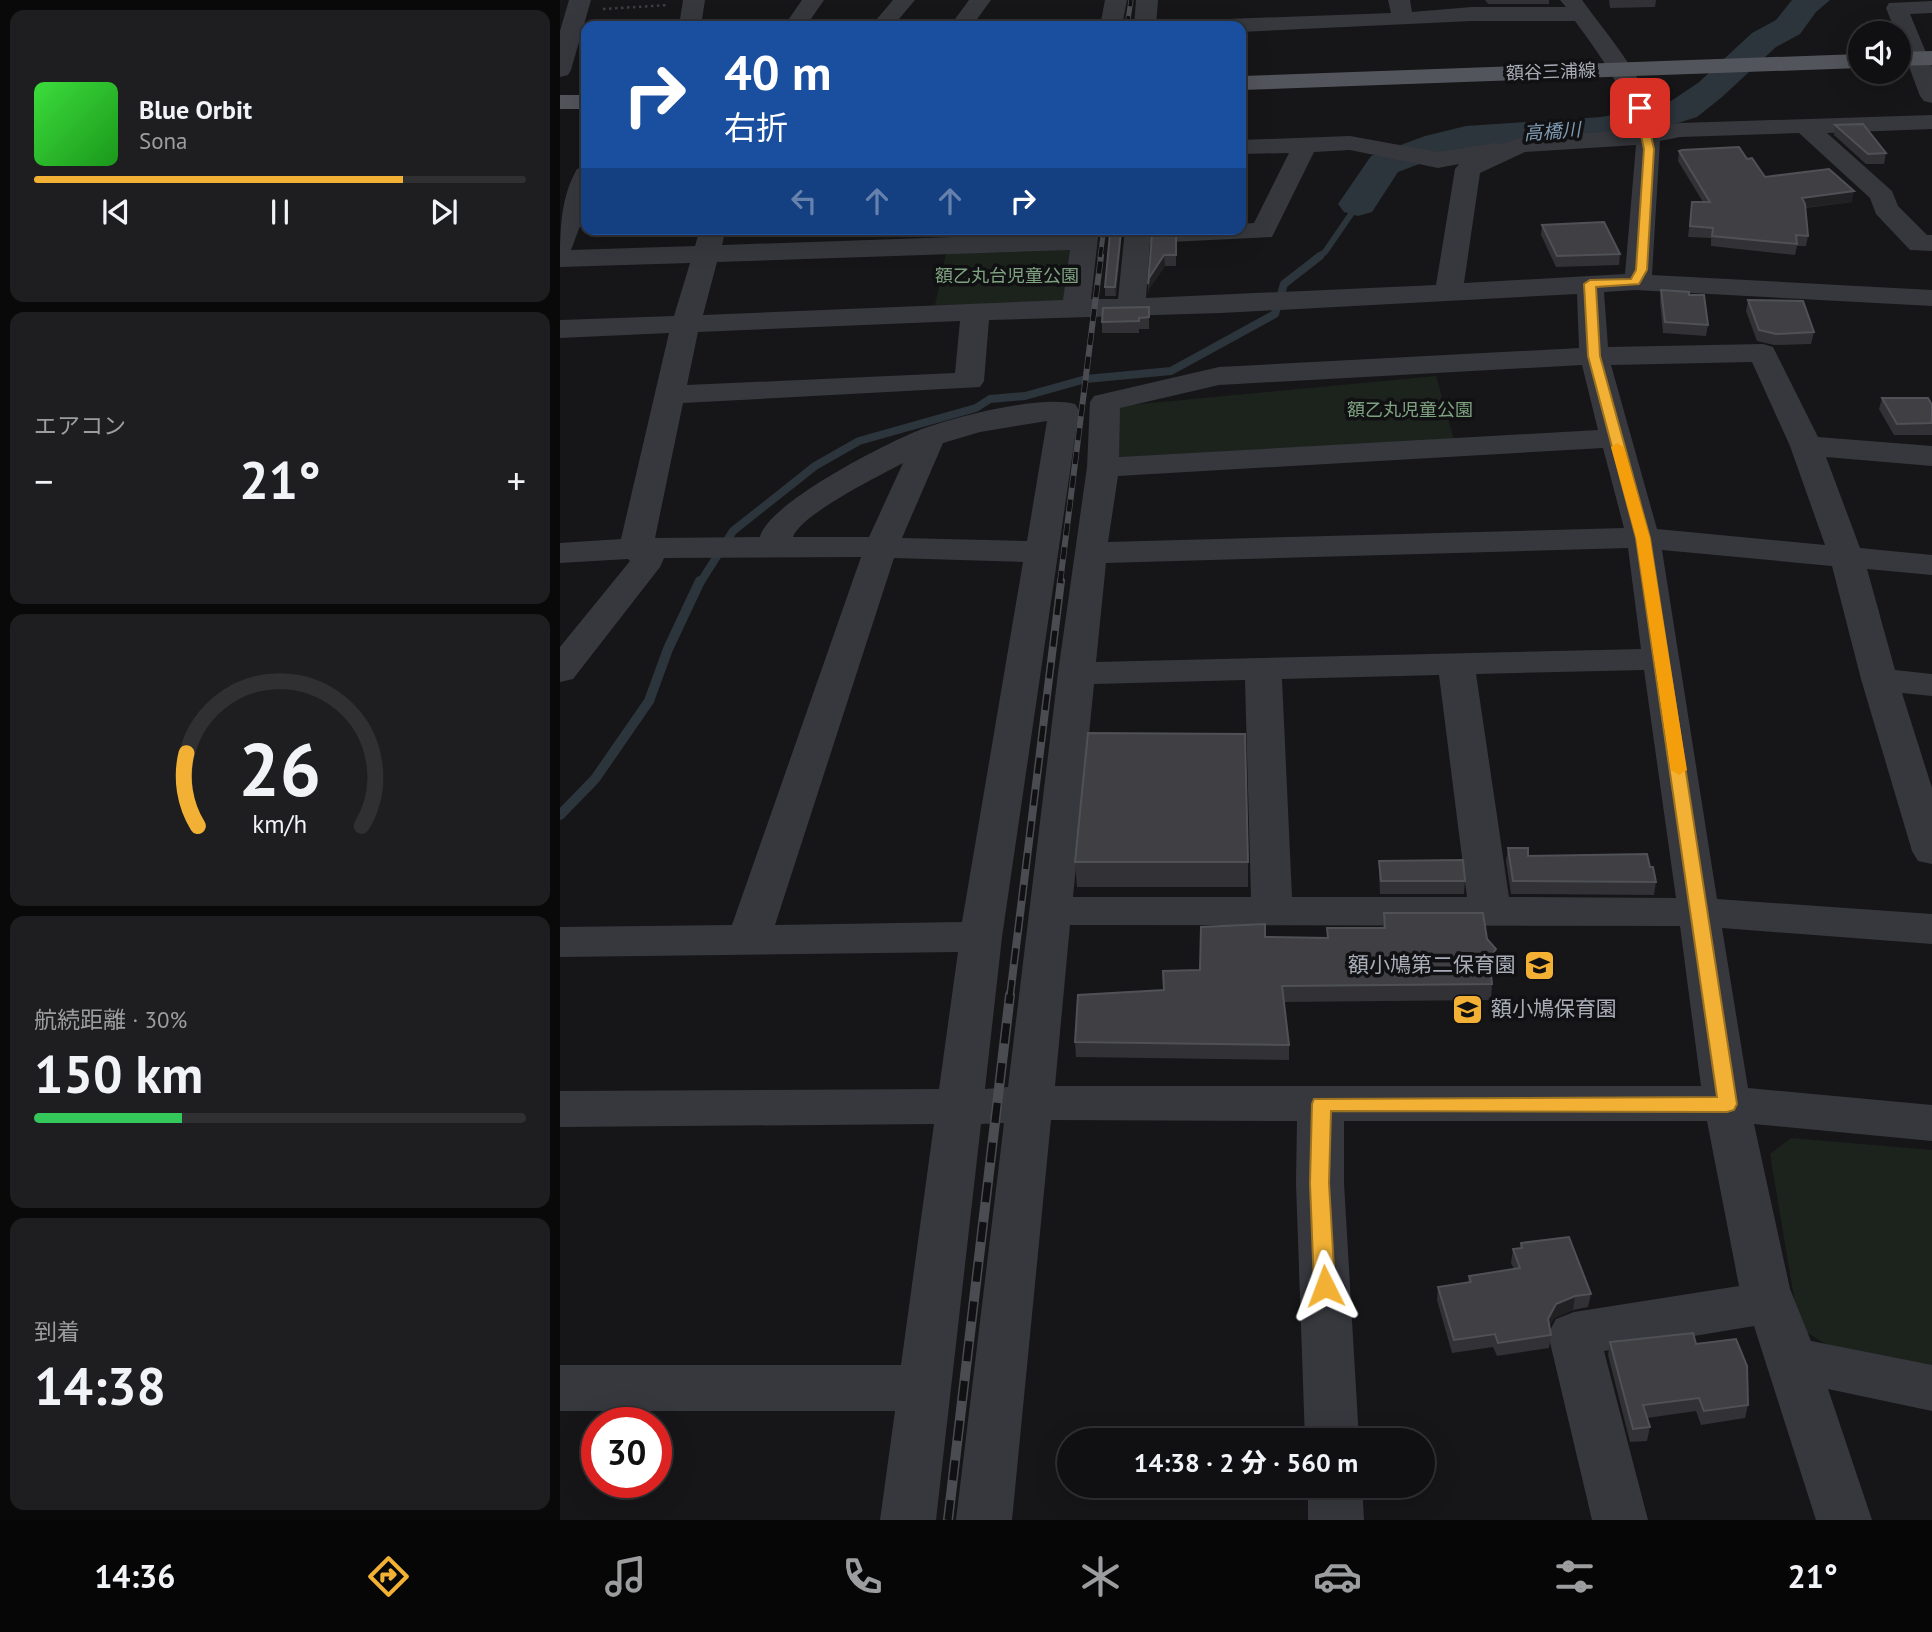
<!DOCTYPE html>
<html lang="ja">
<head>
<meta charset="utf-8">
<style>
  :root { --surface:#101012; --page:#1e1e20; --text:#f1f3f6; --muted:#9c9d9f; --line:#303032; --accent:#f2b134 }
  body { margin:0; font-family:"PT Sans","Noto Sans JP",sans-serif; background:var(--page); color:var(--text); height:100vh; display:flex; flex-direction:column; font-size:26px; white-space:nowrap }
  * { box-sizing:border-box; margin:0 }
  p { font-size:23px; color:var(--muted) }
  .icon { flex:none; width:38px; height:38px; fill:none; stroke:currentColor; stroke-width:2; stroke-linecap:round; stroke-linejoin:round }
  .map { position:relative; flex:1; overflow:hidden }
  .sheet { display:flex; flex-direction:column; gap:10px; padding:10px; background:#09090a; width:560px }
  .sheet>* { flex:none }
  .guide { position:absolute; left:21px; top:21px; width:665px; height:214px; border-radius:14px; box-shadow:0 7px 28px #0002,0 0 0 2px var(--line); background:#1a4fa0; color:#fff; overflow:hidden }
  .buttons { position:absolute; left:1288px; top:21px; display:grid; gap:14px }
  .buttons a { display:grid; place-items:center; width:63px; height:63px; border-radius:50%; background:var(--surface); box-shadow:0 7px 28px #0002,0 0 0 2px var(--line); font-size:35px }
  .speed { position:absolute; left:21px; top:1407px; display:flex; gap:14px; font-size:35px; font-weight:700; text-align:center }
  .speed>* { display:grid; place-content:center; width:91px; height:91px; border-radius:50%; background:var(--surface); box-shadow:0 7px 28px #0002,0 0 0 2px var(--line); line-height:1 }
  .speed .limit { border:10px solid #d22; background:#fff; color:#111 }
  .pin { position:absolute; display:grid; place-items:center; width:60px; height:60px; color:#fff; margin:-30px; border-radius:14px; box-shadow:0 4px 10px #0006 }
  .me { position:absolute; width:77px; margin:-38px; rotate:357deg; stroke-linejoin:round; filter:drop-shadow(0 0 5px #0008) }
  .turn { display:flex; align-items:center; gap:24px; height:147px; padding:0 28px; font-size:32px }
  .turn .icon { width:91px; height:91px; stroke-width:2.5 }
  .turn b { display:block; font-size:49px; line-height:60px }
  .lanes { display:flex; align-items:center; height:66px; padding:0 28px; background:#0003; justify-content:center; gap:35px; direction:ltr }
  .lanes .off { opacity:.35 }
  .big { font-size:52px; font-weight:800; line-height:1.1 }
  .sheet .tile { flex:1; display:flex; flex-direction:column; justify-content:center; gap:10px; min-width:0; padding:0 24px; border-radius:14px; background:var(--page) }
  .sheet .dial { align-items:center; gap:0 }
  .dial svg { height:182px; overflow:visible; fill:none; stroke:var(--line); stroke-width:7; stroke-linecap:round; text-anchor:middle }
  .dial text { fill:var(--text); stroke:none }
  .song { display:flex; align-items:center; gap:21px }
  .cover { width:84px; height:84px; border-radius:10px; background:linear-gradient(135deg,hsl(120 70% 55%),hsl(120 70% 35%)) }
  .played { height:7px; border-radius:4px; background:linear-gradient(90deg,var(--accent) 75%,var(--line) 75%) }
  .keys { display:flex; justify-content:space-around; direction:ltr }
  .heat { display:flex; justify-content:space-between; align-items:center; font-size:38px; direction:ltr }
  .charge { height:10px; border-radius:5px; background:linear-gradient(90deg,#34c759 30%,var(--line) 0) }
  .trip { position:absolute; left:497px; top:1428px; width:378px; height:70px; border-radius:35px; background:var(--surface); box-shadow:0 7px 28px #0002,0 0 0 2px var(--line); font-weight:800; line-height:70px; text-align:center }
  .menu { display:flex; height:112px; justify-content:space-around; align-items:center; background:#060607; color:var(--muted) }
  .menu .icon { width:49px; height:49px }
  .menu .selected { color:var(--accent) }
  .menu b { font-size:32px; color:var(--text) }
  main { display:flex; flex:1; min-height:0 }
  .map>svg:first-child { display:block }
</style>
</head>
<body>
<main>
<section class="sheet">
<div class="tile">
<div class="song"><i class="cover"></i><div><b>Blue Orbit</b><p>Sona</p></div></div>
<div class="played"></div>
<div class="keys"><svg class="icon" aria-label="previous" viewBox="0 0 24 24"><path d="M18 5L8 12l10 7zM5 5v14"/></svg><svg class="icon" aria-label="pause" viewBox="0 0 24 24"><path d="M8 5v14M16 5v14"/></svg><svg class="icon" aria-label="next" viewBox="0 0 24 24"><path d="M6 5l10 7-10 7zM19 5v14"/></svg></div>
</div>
<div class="tile"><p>エアコン</p>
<div class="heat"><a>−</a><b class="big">21°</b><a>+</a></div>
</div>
<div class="tile dial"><svg viewBox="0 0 100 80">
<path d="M14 69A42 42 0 1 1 86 69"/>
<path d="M14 69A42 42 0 0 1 9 37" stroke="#f2b134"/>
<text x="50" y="56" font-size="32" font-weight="700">26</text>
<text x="50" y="72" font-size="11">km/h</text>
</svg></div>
<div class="tile"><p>航続距離 · 30%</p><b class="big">150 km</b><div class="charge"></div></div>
<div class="tile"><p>到着</p><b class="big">14:38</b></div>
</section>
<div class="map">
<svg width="1372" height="1520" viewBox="0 0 1372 1520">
  <rect width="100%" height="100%" fill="#161618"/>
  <!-- green -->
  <g fill="#1c231d">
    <path d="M 517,247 L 508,303 L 375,305 L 387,249 Z"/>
    <path d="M 876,376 L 894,440 L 559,457 L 559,406 Z"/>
    <path d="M 1231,1138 L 1372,1150 L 1372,1366 L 1271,1348 L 1239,1327 L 1210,1154 Z"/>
  </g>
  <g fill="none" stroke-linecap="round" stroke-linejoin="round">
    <!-- stream-far2 -->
    <path stroke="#2c353c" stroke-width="6" d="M 758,257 L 765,252 L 798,204"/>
    <!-- stream-far1 -->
    <path stroke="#2c353c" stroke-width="8" d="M 140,583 L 173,531 L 255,466 L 299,441 L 416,408 L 430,399 L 465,396 L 526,379 L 611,371 L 715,314 L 724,284 L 760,256"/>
    <!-- stream -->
    <path stroke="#2c353c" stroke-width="10" d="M 0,815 L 35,779 L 89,701 L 108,649 L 140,581"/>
    <!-- river -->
    <path fill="#2c353c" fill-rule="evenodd" d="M 1232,0 L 1270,0 L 1256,12 L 1240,34 L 1216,47 L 1162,97 L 1137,117 L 1106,127 L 1041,139 L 906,148 L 891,152 L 838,172 L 812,212 L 798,216 L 784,212 L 778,204 L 811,156 L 865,136 L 906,126 L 1041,117 L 1097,107 L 1111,101 L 1138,83 L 1192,33 L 1216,20 Z"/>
    <!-- path -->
    <path stroke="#3d3f44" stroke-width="2.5" stroke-dasharray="2.5 3.5" stroke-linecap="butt" d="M 43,9 L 108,5"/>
    <!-- minor -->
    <g fill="#37383d" fill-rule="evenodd">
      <path d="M 9,0 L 31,0 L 11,70 L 8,75 L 0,77 L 0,31 Z"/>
      <path d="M 123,0 L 145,0 L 141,26 L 119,26 Z"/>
      <path d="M 242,0 L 264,0 L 246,26 L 224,26 Z"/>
      <path d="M 333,0 L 355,0 L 333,26 L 311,26 Z"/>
      <path d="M 409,0 L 431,0 L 412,26 L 390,26 Z"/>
      <path d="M 545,0 L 567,0 L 562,26 L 540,26 Z"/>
      <path d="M 576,0 L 598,0 L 596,26 L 574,26 Z"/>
      <path d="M 828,0 L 850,0 L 852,12 L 912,7 L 1006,7 L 1000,0 L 1022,0 C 1050,39 1087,79 1097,127 L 1120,123 L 1372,115 L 1372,129 L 1267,133 L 1332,191 L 1338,206 L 1367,235 L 1372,235 L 1372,251 L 1350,250 L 1316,214 L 1310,198 L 1239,133 L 1120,137 L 1100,141 L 1092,275 L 1372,290 L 1372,306 L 1075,290 L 1044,292 L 1048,347 L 1203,344 L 1213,347 L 1258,437 L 1372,446 L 1372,466 L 1266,457 L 1300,548 L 1372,555 L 1372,575 L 1307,569 L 1335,670 L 1372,674 L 1372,696 L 1342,693 L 1372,788 L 1372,864 L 1358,861 L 1352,851 L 1301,679 L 1272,566 L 1102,550 L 1157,899 L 1372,914 L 1372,944 L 1162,928 L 1188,1088 L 1372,1105 L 1372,1141 L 1194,1124 L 1230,1289 L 1251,1341 L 1372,1365 L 1372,1411 L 1268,1389 L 1312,1520 L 1256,1520 L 1194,1326 L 1044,1351 L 1088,1520 L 1032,1520 L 988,1334 L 996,1319 L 1014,1312 L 1179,1286 L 1147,1121 L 784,1121 L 784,1183 L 799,1440 L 745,1440 L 736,1183 L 737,1121 L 491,1120 L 452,1520 L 396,1520 L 444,1123 L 421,1124 L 376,1520 L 320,1520 L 335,1411 L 0,1411 L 0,1365 L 341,1365 L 374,1124 L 0,1127 L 0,1091 L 379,1089 L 398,952 L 0,957 L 0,927 L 172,925 L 301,557 L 104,558 L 100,567 L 13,679 L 0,682 L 0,647 L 70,561 L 68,559 L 0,563 L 0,543 L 61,539 L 109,333 L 0,338 L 0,320 L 114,316 L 130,263 L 0,267 C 0,233 0,198 17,169 L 26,166 L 26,210 L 11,250 L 135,246 L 140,229 L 166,229 L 162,245 L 512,233 L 513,229 L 539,229 L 531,299 L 558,299 L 565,229 L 681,229 L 681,224 L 694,223 L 729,153 L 681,154 L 681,140 L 790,136 L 878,152 L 935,143 L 942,144 L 960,138 L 1073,130 C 1066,89 1039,54 1015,21 L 912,21 L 681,32 L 681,26 L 656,26 L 659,21 L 667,19 L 831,13 ZM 1076,145 L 1065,274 L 904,283 L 920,173 L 965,152 ZM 790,150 L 878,168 L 899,164 L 895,169 L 876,285 L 586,298 L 590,243 L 712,237 L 754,152 ZM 510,250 L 503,300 L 143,315 L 157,262 ZM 1017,294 L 1019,348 L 659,367 L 534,396 L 530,402 L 527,467 L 498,673 L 448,1087 L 425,1089 L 442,937 L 519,410 L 515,404 C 480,395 397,416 362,429 C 328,442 208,503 200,537 L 95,538 L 123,403 L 420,387 L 424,381 L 429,320 L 661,313 ZM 400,321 L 395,373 L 127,385 L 138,332 ZM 1192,362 L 1230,446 L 1265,545 L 1097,529 L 1051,365 ZM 1022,365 L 1038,430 L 559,457 L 560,408 L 659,385 ZM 487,421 L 467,541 L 342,538 L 383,443 L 420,432 ZM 1043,448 L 1064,528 L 548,542 L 558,476 ZM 343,463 L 309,537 L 233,537 C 241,514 319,476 343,463 ZM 1068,548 L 1081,649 L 536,662 L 546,563 ZM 334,558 L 463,562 L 402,922 L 215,925 ZM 1084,670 L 1116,898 L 949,897 L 916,674 ZM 879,675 L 907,897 L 732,897 L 722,679 ZM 685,680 L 691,897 L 513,897 L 534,684 ZM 510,925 L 1120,926 L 1141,1086 L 495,1086 Z"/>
      <path d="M 1372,1 L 1372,13 L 1350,14 L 1372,67 L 1372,103 L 1364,101 L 1360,96 L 1339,40 L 1339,33 L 1336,33 L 1326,8 L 1329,3 Z"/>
      <path d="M 748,1486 L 802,1486 L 804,1520 L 748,1520 Z"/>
    </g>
    <!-- major -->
    <g fill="#53555c" fill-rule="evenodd">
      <path d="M 1372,51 L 1372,65 L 1339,66 L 1339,52 Z"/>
      <path d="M 1300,54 L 1300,68 L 681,90 L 681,76 Z"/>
      <rect x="0" y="95" width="26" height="14"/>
    </g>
    <defs>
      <g id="rail-far3">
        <path d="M 567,26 L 571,0"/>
        <path d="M 540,257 L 544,229"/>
      </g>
      <path id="rail-far2" d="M 500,583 L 541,256"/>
      <path id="rail-far1" d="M 450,996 L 501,581"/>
      <path id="rail" d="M 388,1520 L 450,995"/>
    </defs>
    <!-- rail-far3 casing -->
    <use href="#rail-far3" stroke="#4a4c52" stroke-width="5"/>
    <!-- rail-far2 casing -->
    <use href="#rail-far2" stroke="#4a4c52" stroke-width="6"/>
    <!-- rail-far1 casing -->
    <use href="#rail-far1" stroke="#4a4c52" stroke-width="8"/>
    <!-- rail casing -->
    <use href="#rail" stroke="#4a4c52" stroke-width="10"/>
    <!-- rail-far3 -->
    <use href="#rail-far3" stroke="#111113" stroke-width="3.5" stroke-dasharray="10" stroke-linecap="butt"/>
    <!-- rail-far2 -->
    <use href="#rail-far2" stroke="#111113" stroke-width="4.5" stroke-dasharray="12" stroke-linecap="butt"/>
    <!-- rail-far1 -->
    <use href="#rail-far1" stroke="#111113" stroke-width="5" stroke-dasharray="16" stroke-linecap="butt"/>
    <!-- rail -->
    <use href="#rail" stroke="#111113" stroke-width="7" stroke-dasharray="20" stroke-linecap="butt"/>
  </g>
  <!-- wall -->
  <g fill="#323236">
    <path d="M 925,0 L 989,0 L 989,4 L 928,4 Z"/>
    <path d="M 1049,0 L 1096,0 L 1095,7 L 1050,8 Z"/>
    <path d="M 1275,125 L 1326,153 L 1324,164 L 1306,164 L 1274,135 Z"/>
    <path d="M 1119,151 L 1187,159 L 1205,177 L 1292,202 L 1245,208 L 1248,236 L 1246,246 L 1237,246 L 1235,255 L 1151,246 L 1151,238 L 1128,237 L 1132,202 L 1143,202 L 1118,161 Z"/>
    <path d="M 982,225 L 1060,254 L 1059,265 L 996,267 L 981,235 Z"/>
    <path d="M 616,234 L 616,266 L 605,266 L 589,289 L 589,295 L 588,284 Z"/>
    <path d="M 561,242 L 556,296 L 545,296 L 545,287 Z"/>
    <path d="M 1101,290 L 1129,295 L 1148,325 L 1146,336 L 1103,333 L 1100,301 Z"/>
    <path d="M 1188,300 L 1254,332 L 1251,344 L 1214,345 L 1197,341 L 1186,311 Z"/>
    <path d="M 589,307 L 589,329 L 579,329 L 579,333 L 542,333 L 542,322 Z"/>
    <path d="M 1322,398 L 1372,405 L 1372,435 L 1334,435 L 1319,409 Z"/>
    <path d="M 948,848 L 968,856 L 1090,867 L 1096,882 L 1094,895 L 951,894 L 946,861 Z"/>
    <path d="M 819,861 L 905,881 L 904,894 L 820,894 L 819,874 Z"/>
    <path d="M 515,862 L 688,862 L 688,887 L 517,887 Z"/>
    <path d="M 824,913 L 927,939 L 934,965 L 931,970 L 932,984 L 931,1000 L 724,1002 L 729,1045 L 729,1060 L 516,1057 L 515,1042 L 604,990 L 705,937 L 767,938 L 767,928 L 823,928 Z"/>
    <path d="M 961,1243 L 1031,1294 L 1028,1307 L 1013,1310 L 994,1318 L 989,1327 L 991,1335 L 989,1348 L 937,1356 L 933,1347 L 892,1353 L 877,1300 L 878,1287 L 908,1282 L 909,1276 L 954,1269 L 951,1263 L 953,1249 L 960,1248 Z"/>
    <path d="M 1050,1342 L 1136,1344 L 1188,1405 L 1185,1418 L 1141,1425 L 1136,1411 L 1087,1418 L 1090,1427 L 1087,1441 L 1070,1442 L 1048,1355 Z"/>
  </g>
  <!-- shaded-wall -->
  <g fill="#212124">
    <path d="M 1294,191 L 1292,202 L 1240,208 L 1242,198 Z"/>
    <path d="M 561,232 L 561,242 L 556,296 L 555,287 Z"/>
    <path d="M 604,255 L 605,266 L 589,289 L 589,295 L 589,278 Z"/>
    <path d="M 936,949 L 934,965 L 928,974 L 929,958 Z"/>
    <path d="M 1015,1296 L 1013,1310 L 994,1318 L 986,1333 L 988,1319 L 996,1304 Z"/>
  </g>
  <!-- building -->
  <g fill="#3f3f44" stroke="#4f5156" stroke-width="2">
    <path d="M 1303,124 L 1326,153 L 1308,154 L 1275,125 Z"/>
    <path d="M 1179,147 L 1187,159 L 1192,158 L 1205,177 L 1269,169 L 1294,191 L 1242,198 L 1245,204 L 1248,236 L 1236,235 L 1237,244 L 1152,236 L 1153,228 L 1130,226 L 1132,202 L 1150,202 L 1119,151 L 1122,150 Z"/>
    <path d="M 1044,222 L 1060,254 L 997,256 L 982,225 Z"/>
    <path d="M 561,232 L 555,287 L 545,287 L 550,233 Z"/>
    <path d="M 616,234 L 616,255 L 604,255 L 589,278 L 588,284 L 592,235 Z"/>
    <path d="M 1101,290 L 1129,292 L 1129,295 L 1144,295 L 1148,325 L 1105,322 Z"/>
    <path d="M 1188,300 L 1243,301 L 1254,332 L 1216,334 L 1199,330 Z"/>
    <path d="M 589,307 L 589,317 L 579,318 L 579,321 L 542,322 L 543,308 Z"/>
    <path d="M 1322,398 L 1368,398 L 1372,405 L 1372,423 L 1337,424 Z"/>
    <path d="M 528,733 L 685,734 L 688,862 L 515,862 Z"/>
    <path d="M 948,848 L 968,848 L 968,856 L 1087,854 L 1090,867 L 1093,867 L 1096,882 L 953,881 Z"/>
    <path d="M 903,860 L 905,881 L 821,881 L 819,861 Z"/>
    <path d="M 824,913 L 923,913 L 927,939 L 936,949 L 929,958 L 932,984 L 722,986 L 729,1045 L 515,1042 L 518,995 L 604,990 L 603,971 L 640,970 L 641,927 L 705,924 L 705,937 L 768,938 L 767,928 L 825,928 Z"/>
    <path d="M 1009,1237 L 1031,1294 L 1015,1296 L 996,1304 L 988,1319 L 991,1335 L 938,1343 L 935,1334 L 894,1340 L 878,1287 L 911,1282 L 909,1276 L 960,1268 L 953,1249 L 962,1248 L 961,1243 Z"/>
    <path d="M 1133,1333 L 1136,1344 L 1176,1339 L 1187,1366 L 1188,1405 L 1144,1411 L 1139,1398 L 1083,1405 L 1090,1427 L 1073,1429 L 1050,1342 Z"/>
  </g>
  <!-- route -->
  <path fill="#f2b134" stroke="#9d7322" stroke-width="2" d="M 1080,105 L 1085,108 L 1094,149 L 1087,270 L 1079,284 L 1036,287 L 1040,356 L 1090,538 L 1177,1104 L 1174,1110 L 1167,1112 L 771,1111 L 769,1183 L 775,1286 L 772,1292 L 765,1295 L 757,1292 L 754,1286 L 750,1183 L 752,1104 L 754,1099 L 1157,1097 L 1076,538 L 1028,356 L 1024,284 L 1030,280 L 1071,279 L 1076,270 L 1084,149 L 1075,108 Z"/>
  <!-- slow -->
  <path fill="#f59e0b" d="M 1057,443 L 1064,447 L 1090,538 L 1127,770 L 1119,775 L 1111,770 L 1076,538 L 1051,447 Z"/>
  <!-- icons -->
  <defs>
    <symbol id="school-square" viewBox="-11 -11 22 22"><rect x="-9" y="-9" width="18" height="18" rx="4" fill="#f2b134" stroke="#111113"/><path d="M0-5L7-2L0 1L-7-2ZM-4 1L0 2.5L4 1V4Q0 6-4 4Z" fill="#111"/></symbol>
  </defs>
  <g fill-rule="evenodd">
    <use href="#school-square" x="962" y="948" width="35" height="35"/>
    <use href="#school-square" x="890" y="992" width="35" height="35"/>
  </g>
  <g text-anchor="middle" stroke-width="7" stroke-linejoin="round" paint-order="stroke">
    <!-- far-street labels -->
    <g font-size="18" fill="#a8adb8" stroke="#111113">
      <text transform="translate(991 72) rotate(-2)" y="6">額谷三浦線</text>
    </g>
    <!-- far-park labels -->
    <g font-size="18" fill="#7fa381" stroke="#111113">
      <text x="447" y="282">額乙丸台児童公園</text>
      <text x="850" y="416">額乙丸児童公園</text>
    </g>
    <!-- far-water labels -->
    <g font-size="19" font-style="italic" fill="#7f9bb3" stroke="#111113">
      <text transform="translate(992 131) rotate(-4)" y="7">高橋川</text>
    </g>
    <!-- poi labels -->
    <g font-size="21" fill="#a8adb8" stroke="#111113" text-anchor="end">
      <text x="956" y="972">額小鳩第二保育園</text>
      <text x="931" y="1016" text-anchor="start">額小鳩保育園</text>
    </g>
  </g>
</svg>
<div class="buttons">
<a><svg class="icon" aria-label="sound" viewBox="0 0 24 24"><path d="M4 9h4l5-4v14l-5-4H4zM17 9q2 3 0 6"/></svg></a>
</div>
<div class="speed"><div class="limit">30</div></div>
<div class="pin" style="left:1080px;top:108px;background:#d93025"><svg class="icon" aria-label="arrive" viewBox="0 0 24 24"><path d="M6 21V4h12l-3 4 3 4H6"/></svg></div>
<svg class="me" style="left:765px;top:1286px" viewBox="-20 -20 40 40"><path d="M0-17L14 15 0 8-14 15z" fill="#f2b134" stroke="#fff" stroke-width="4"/></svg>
<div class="trip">14:38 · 2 分 · 560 m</div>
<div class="guide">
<div class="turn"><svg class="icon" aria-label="right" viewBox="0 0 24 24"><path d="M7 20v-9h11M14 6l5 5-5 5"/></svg><div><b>40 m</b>右折</div></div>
<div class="lanes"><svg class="icon off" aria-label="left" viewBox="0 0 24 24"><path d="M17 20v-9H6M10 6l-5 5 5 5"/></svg><svg class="icon off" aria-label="ahead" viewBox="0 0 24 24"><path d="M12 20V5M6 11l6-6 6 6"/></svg><svg class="icon off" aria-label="ahead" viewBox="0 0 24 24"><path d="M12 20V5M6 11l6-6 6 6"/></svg><svg class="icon" aria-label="right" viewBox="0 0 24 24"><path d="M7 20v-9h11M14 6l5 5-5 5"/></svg></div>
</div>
</div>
</main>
<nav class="menu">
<b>14:36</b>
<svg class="icon selected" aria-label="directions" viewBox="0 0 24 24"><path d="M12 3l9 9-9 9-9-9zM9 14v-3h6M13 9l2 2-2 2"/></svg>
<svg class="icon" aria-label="music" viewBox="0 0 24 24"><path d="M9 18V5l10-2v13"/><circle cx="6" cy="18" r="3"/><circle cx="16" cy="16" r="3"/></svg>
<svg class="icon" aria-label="phone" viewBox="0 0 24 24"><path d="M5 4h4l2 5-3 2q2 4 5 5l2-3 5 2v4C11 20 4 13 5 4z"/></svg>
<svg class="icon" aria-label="climate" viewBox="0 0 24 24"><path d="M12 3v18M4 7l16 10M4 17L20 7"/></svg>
<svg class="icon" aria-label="car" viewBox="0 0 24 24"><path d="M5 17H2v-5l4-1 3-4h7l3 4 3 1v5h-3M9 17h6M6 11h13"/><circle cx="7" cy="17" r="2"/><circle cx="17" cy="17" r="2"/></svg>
<svg class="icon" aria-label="filters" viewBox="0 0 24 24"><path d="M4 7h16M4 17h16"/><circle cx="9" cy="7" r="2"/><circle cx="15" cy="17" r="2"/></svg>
<b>21°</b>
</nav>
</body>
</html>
